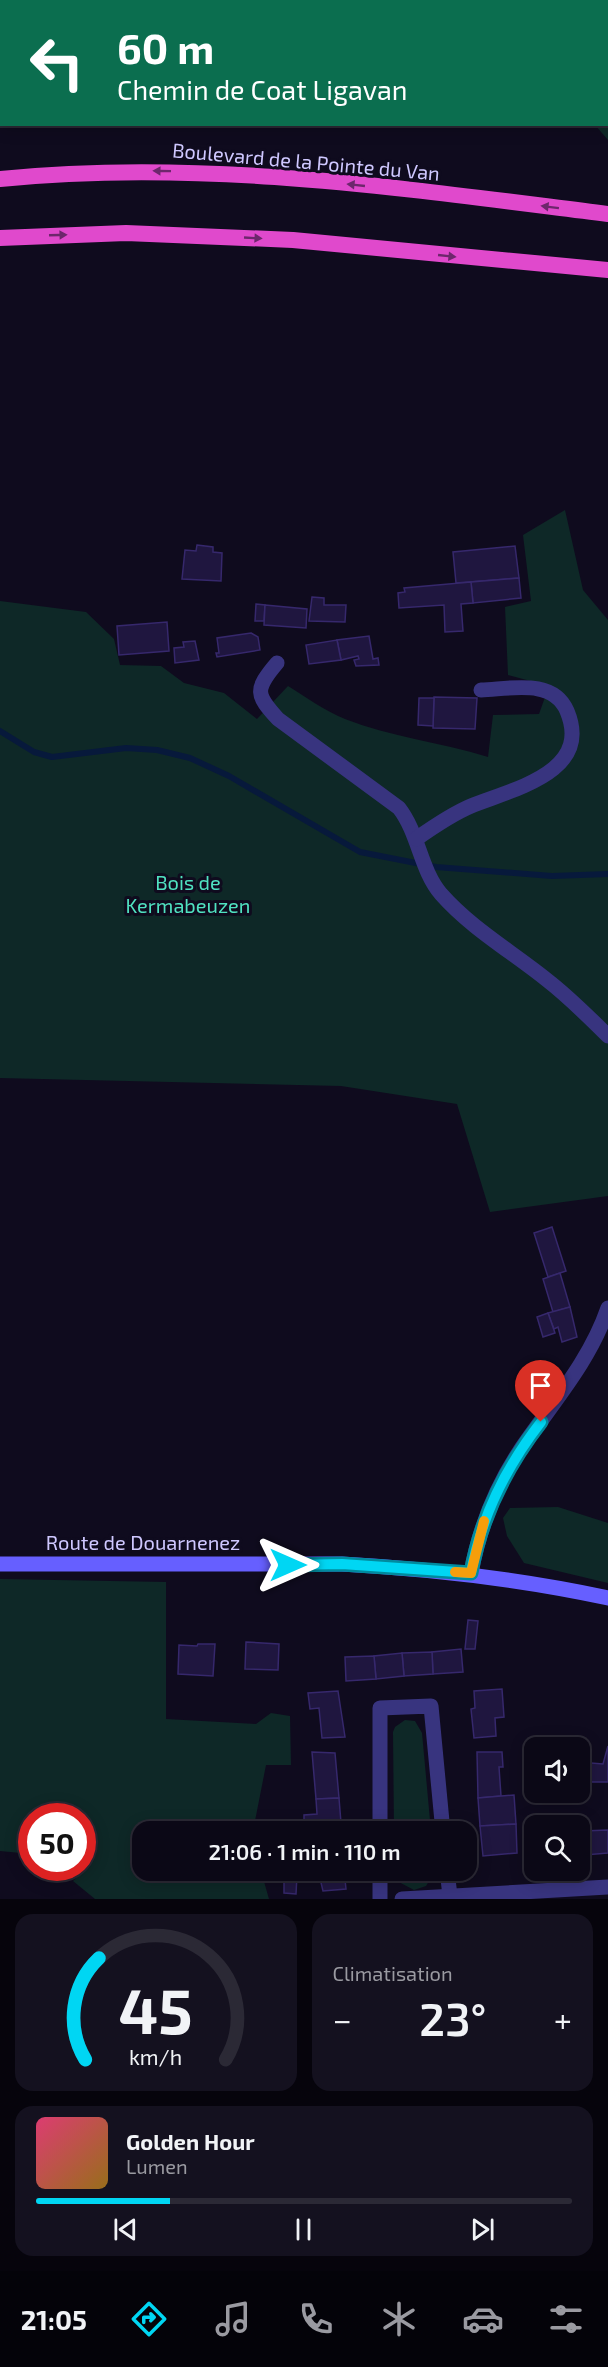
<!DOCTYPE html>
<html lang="fr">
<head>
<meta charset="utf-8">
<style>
  :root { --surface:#0b0816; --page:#14111f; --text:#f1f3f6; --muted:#9a9aa1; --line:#2b2935; --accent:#00d6f3 }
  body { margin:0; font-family:"Exo 2",sans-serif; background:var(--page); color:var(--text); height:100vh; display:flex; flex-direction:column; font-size:22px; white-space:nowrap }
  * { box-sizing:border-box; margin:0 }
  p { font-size:20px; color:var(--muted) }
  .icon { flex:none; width:33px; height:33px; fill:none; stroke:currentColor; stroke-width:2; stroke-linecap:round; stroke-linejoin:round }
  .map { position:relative; height:1899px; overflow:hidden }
  .drawer { display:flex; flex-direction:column; gap:15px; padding:15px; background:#06040c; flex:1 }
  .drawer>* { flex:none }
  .top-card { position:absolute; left:0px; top:0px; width:609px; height:126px; box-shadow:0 3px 15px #0003,0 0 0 2px var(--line); background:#0b6e4f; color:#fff; overflow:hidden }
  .fabs { position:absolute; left:524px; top:1737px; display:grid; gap:12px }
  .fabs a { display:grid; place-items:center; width:66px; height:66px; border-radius:12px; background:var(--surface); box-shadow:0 3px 15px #0003,0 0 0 2px var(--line); font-size:30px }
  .speed { position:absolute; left:18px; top:1803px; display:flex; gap:12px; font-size:30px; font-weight:700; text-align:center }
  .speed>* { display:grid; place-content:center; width:78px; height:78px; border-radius:50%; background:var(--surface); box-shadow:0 3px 15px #0003,0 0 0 2px var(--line); line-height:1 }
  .speed .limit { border:9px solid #d22; background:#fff; color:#111 }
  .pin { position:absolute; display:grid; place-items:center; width:51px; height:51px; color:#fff; margin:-62px -26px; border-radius:50% 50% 50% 0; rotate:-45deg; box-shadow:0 0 6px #0007 }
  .pin .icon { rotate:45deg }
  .me { position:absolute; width:66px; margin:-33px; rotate:90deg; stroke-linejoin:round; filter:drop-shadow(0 0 4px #0008) }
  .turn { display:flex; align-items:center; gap:21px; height:126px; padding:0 18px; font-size:27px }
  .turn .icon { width:78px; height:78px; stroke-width:2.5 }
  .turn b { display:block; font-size:42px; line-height:51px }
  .big { font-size:45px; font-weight:600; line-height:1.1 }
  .drawer .tile { flex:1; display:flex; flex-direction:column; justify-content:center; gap:9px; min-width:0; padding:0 21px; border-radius:18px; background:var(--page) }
  .drawer .dial { align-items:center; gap:0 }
  .dial svg { height:156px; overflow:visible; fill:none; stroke:var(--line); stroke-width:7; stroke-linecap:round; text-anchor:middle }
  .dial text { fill:var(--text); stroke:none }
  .song { display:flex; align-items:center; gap:18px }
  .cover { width:72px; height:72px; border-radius:9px; background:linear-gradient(135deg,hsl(340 70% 55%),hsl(40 70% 35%)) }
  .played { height:6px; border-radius:3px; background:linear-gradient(90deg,var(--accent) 25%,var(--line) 25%) }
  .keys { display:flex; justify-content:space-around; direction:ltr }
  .heat { display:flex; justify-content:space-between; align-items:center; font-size:33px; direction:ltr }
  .drawer .tiles { flex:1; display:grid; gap:15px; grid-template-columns:1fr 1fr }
  .tile:last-child { grid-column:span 2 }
  .trip { position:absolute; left:132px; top:1821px; width:345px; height:60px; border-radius:18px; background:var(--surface); box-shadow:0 3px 15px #0003,0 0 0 2px var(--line); font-weight:600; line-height:60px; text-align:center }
  .tabs { display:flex; height:96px; justify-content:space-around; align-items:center; background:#040309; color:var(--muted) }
  .tabs .icon { width:42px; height:42px }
  .tabs .active { color:var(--accent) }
  .tabs b { font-size:27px; color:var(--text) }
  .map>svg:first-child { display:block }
</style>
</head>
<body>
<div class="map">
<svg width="608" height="1899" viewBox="0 0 608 1899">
  <rect width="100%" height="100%" fill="#0f0b1e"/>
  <!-- green -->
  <g fill="#0e2827">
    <path d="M 470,0 L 608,0 L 608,140 L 595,125 L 608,124 L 608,2 Z"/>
    <path d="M 565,510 L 583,590 L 608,620 L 608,1196 L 490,1212 L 457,1104 L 341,1086 L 0,1078 L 0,601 L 86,612 L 114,639 L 120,665 L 161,666 L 184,683 L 224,693 L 257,719 L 288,686 C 306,697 325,711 345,719 C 391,737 440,742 488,757 L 493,715 L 539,714 L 549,686 L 508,675 L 505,607 L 531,601 L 523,535 Z"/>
    <path d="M 558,1507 L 608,1523 L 608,1583 L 524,1563 L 507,1536 L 503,1518 L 510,1508 Z"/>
    <path d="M 0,1579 L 166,1582 L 166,1719 L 256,1724 L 271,1713 L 290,1716 L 291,1765 L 266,1765 L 253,1831 L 142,1832 L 142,1870 L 261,1871 L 269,1899 L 95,1899 L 73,1881 L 87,1867 L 83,1865 L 82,1816 L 32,1816 L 31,1854 L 0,1851 Z"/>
    <path d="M 405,1720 L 415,1721 L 422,1733 L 431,1831 L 394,1831 L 393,1732 L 395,1727 Z"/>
    <path d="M 395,1871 L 435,1870 L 435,1871 L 426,1886 L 414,1890 L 397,1881 Z"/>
  </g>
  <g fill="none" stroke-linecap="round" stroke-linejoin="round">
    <!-- stream -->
    <path stroke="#07193b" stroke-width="6" d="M 0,731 L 34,752 L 52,757 L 126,748 L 157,750 L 190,758 L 229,776 L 360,852 L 436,867 L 552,876 L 608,874"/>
  </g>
  <!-- building -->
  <g fill="#1f163f" stroke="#36286c" stroke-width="1.5">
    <path d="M 197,545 L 213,547 L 213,552 L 222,553 L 221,581 L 182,579 L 185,550 L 196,551 Z"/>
    <path d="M 515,546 L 519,578 L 456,583 L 453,552 Z"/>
    <path d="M 519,578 L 521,598 L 473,603 L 471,582 Z"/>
    <path d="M 471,582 L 473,603 L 461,604 L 463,631 L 445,632 L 444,605 L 399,608 L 398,593 L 405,592 L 404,588 Z"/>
    <path d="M 312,597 L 324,598 L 324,605 L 346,605 L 345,622 L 309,621 Z"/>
    <path d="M 256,604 L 265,605 L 264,621 L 255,621 Z"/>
    <path d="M 265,605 L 307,609 L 306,628 L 264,625 Z"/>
    <path d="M 167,622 L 169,651 L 119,655 L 117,626 Z"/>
    <path d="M 251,633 L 258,637 L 260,650 L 217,657 L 216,653 L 219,653 L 217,638 Z"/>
    <path d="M 369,636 L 373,659 L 378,658 L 379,665 L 356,666 L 354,660 L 359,659 L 358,656 L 341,660 L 337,640 Z"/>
    <path d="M 337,640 L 341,660 L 309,664 L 306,645 Z"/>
    <path d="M 195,641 L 199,660 L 175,663 L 174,648 L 184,647 L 183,642 Z"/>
    <path d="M 434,697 L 477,698 L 475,729 L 433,728 Z"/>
    <path d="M 419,698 L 434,698 L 433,726 L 418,725 Z"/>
    <path d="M 552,1227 L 566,1271 L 548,1277 L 534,1233 Z"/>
    <path d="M 560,1273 L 570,1307 L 553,1312 L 543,1279 Z"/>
    <path d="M 570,1307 L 577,1337 L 562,1342 L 558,1327 L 554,1329 L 548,1313 Z"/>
    <path d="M 548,1313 L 555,1333 L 543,1337 L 537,1317 Z"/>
    <path d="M 468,1620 L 478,1621 L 475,1649 L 465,1649 Z"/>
    <path d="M 246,1642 L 279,1644 L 278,1670 L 245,1669 Z"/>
    <path d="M 198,1644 L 215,1644 L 213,1676 L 178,1674 L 179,1645 L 197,1646 Z"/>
    <path d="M 461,1649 L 463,1672 L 433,1674 L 432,1652 Z"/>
    <path d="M 432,1652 L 433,1674 L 404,1676 L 402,1653 Z"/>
    <path d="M 402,1653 L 404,1676 L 376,1679 L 374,1656 Z"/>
    <path d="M 374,1656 L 376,1679 L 346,1681 L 345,1657 Z"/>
    <path d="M 502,1689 L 504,1717 L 495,1718 L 496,1736 L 474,1738 L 471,1709 L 475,1708 L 474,1691 Z"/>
    <path d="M 338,1691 L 345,1737 L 322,1738 L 319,1708 L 310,1709 L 308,1693 Z"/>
    <path d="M 608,1746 L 608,1782 L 579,1782 L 579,1762 L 603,1764 Z"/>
    <path d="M 312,1752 L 335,1753 L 339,1798 L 316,1799 Z"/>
    <path d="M 477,1752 L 502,1752 L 503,1767 L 499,1767 L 501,1796 L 478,1798 Z"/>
    <path d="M 514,1795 L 516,1824 L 480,1826 L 478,1798 Z"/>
    <path d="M 339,1798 L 341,1823 L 304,1825 L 304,1815 L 317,1814 L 316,1799 Z"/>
    <path d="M 341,1823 L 341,1832 L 305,1832 L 304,1825 Z"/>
    <path d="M 516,1824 L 517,1853 L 483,1856 L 480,1826 Z"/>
    <path d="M 583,1824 L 585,1855 L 579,1855 L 579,1826 L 556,1826 Z"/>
    <path d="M 608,1830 L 608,1853 L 585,1855 L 583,1831 Z"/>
    <path d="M 318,1870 L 344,1870 L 346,1889 L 323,1891 Z"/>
    <path d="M 284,1874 L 297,1875 L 296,1894 L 284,1893 Z"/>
  </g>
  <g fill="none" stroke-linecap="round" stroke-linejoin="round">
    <!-- minor -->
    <g stroke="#38347f" stroke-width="15">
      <path d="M 277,663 C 254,690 256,695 278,719 L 399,808 C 419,834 420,869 441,894 C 472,929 511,951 547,980 C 569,997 588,1016 608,1036"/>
      <path d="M 416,839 C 433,827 452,814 471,806 C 512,789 593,773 567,711 C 553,678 510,689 481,690"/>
      <path d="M 471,1573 C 480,1524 500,1477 530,1436 C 560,1394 591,1357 608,1308"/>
      <path d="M 380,1832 L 380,1708 L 431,1706 L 443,1832"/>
      <path d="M 380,1870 L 380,1899"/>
      <path d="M 447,1870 L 450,1896"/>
      <path d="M 402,1899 L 608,1887"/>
    </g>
    <!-- secondary -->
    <path stroke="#665fff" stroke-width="15" d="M 0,1564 L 342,1564 C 432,1569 520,1579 608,1598"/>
    <!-- trunk -->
    <g stroke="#e049cc" stroke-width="16">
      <path d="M 0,179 C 203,158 407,189 608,214"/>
      <path d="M 0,238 L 126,233 L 293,240 L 608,270"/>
    </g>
  </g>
  <!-- one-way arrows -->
  <defs><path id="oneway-solid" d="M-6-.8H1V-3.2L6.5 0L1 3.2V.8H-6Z" transform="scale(1.5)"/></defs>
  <g fill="#6d276c">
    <use href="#oneway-solid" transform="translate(162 171) rotate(-179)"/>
    <use href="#oneway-solid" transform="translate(356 185) rotate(-174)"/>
    <use href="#oneway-solid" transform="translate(550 207) rotate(-173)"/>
    <use href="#oneway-solid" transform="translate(58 235) rotate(-2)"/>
    <use href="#oneway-solid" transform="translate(253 238) rotate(3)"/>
    <use href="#oneway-solid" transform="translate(447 256) rotate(6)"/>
  </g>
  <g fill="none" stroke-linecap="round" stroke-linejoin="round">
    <defs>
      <path id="route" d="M 288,1565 L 342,1564 L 471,1573 C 481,1517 506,1467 541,1422"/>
    </defs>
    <!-- route casing -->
    <use href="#route" stroke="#008b9e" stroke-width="15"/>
    <!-- route -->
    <use href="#route" stroke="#00d6f3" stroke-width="10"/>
    <!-- slow -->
    <path stroke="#f59e0b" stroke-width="10" d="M 455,1572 L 471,1573 L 484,1521"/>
  </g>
  <g text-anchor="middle" stroke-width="6" stroke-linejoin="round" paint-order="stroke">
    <!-- street labels -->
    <g font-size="20" fill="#cfc8ff" stroke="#0f0b1e">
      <text transform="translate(306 162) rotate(5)" y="7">Boulevard de la Pointe du Van</text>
      <text x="143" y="1550">Route de Douarnenez</text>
    </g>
    <!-- park labels -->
    <g font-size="20" fill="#50e2c1" stroke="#0f0b1e">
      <text x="188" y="890">Bois de<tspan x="188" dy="23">Kermabeuzen</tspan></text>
    </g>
  </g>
</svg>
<div class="fabs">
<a><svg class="icon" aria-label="sound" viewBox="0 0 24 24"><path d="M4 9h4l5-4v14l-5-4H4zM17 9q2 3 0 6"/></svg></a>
<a><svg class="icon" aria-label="search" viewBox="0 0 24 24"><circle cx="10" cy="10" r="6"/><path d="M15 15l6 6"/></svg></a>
</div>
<div class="speed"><div class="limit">50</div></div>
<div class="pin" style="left:541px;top:1422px;background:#d93025"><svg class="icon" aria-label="arrive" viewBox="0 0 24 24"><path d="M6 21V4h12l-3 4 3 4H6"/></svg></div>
<svg class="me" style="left:288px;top:1565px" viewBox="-20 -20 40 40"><path d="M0-17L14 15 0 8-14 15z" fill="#00d6f3" stroke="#fff" stroke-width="4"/></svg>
<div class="trip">21:06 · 1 min · 110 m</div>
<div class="top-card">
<div class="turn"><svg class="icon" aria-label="left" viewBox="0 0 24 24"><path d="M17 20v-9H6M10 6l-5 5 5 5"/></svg><div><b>60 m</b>Chemin de Coat Ligavan</div></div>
</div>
</div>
<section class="drawer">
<div class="tiles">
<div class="tile dial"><svg viewBox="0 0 100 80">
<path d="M14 69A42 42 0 1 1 86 69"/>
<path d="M14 69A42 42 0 0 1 21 17" stroke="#00d6f3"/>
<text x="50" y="56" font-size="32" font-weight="700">45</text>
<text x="50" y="72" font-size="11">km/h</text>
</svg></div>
<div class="tile"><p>Climatisation</p>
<div class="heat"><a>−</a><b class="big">23°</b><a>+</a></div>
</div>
<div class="tile">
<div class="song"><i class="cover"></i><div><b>Golden Hour</b><p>Lumen</p></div></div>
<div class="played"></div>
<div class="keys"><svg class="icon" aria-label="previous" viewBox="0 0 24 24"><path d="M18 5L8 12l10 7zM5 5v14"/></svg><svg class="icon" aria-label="pause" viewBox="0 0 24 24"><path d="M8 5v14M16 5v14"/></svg><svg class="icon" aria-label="next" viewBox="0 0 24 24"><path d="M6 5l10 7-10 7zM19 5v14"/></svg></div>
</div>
</div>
</section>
<nav class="tabs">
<b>21:05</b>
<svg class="icon active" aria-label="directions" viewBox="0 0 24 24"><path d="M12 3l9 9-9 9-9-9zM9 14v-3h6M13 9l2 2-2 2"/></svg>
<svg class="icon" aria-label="music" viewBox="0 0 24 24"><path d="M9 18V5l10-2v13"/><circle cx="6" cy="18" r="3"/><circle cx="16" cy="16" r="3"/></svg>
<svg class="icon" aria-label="phone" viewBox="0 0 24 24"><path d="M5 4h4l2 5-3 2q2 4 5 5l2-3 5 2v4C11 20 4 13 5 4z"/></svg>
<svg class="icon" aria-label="climate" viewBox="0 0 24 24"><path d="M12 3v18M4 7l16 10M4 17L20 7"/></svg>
<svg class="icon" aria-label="car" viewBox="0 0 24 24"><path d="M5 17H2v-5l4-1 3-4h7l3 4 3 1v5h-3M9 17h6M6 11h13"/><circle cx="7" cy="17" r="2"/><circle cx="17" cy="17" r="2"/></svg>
<svg class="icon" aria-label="filters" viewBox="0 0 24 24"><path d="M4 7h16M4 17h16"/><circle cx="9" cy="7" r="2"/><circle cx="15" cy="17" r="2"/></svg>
</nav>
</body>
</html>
